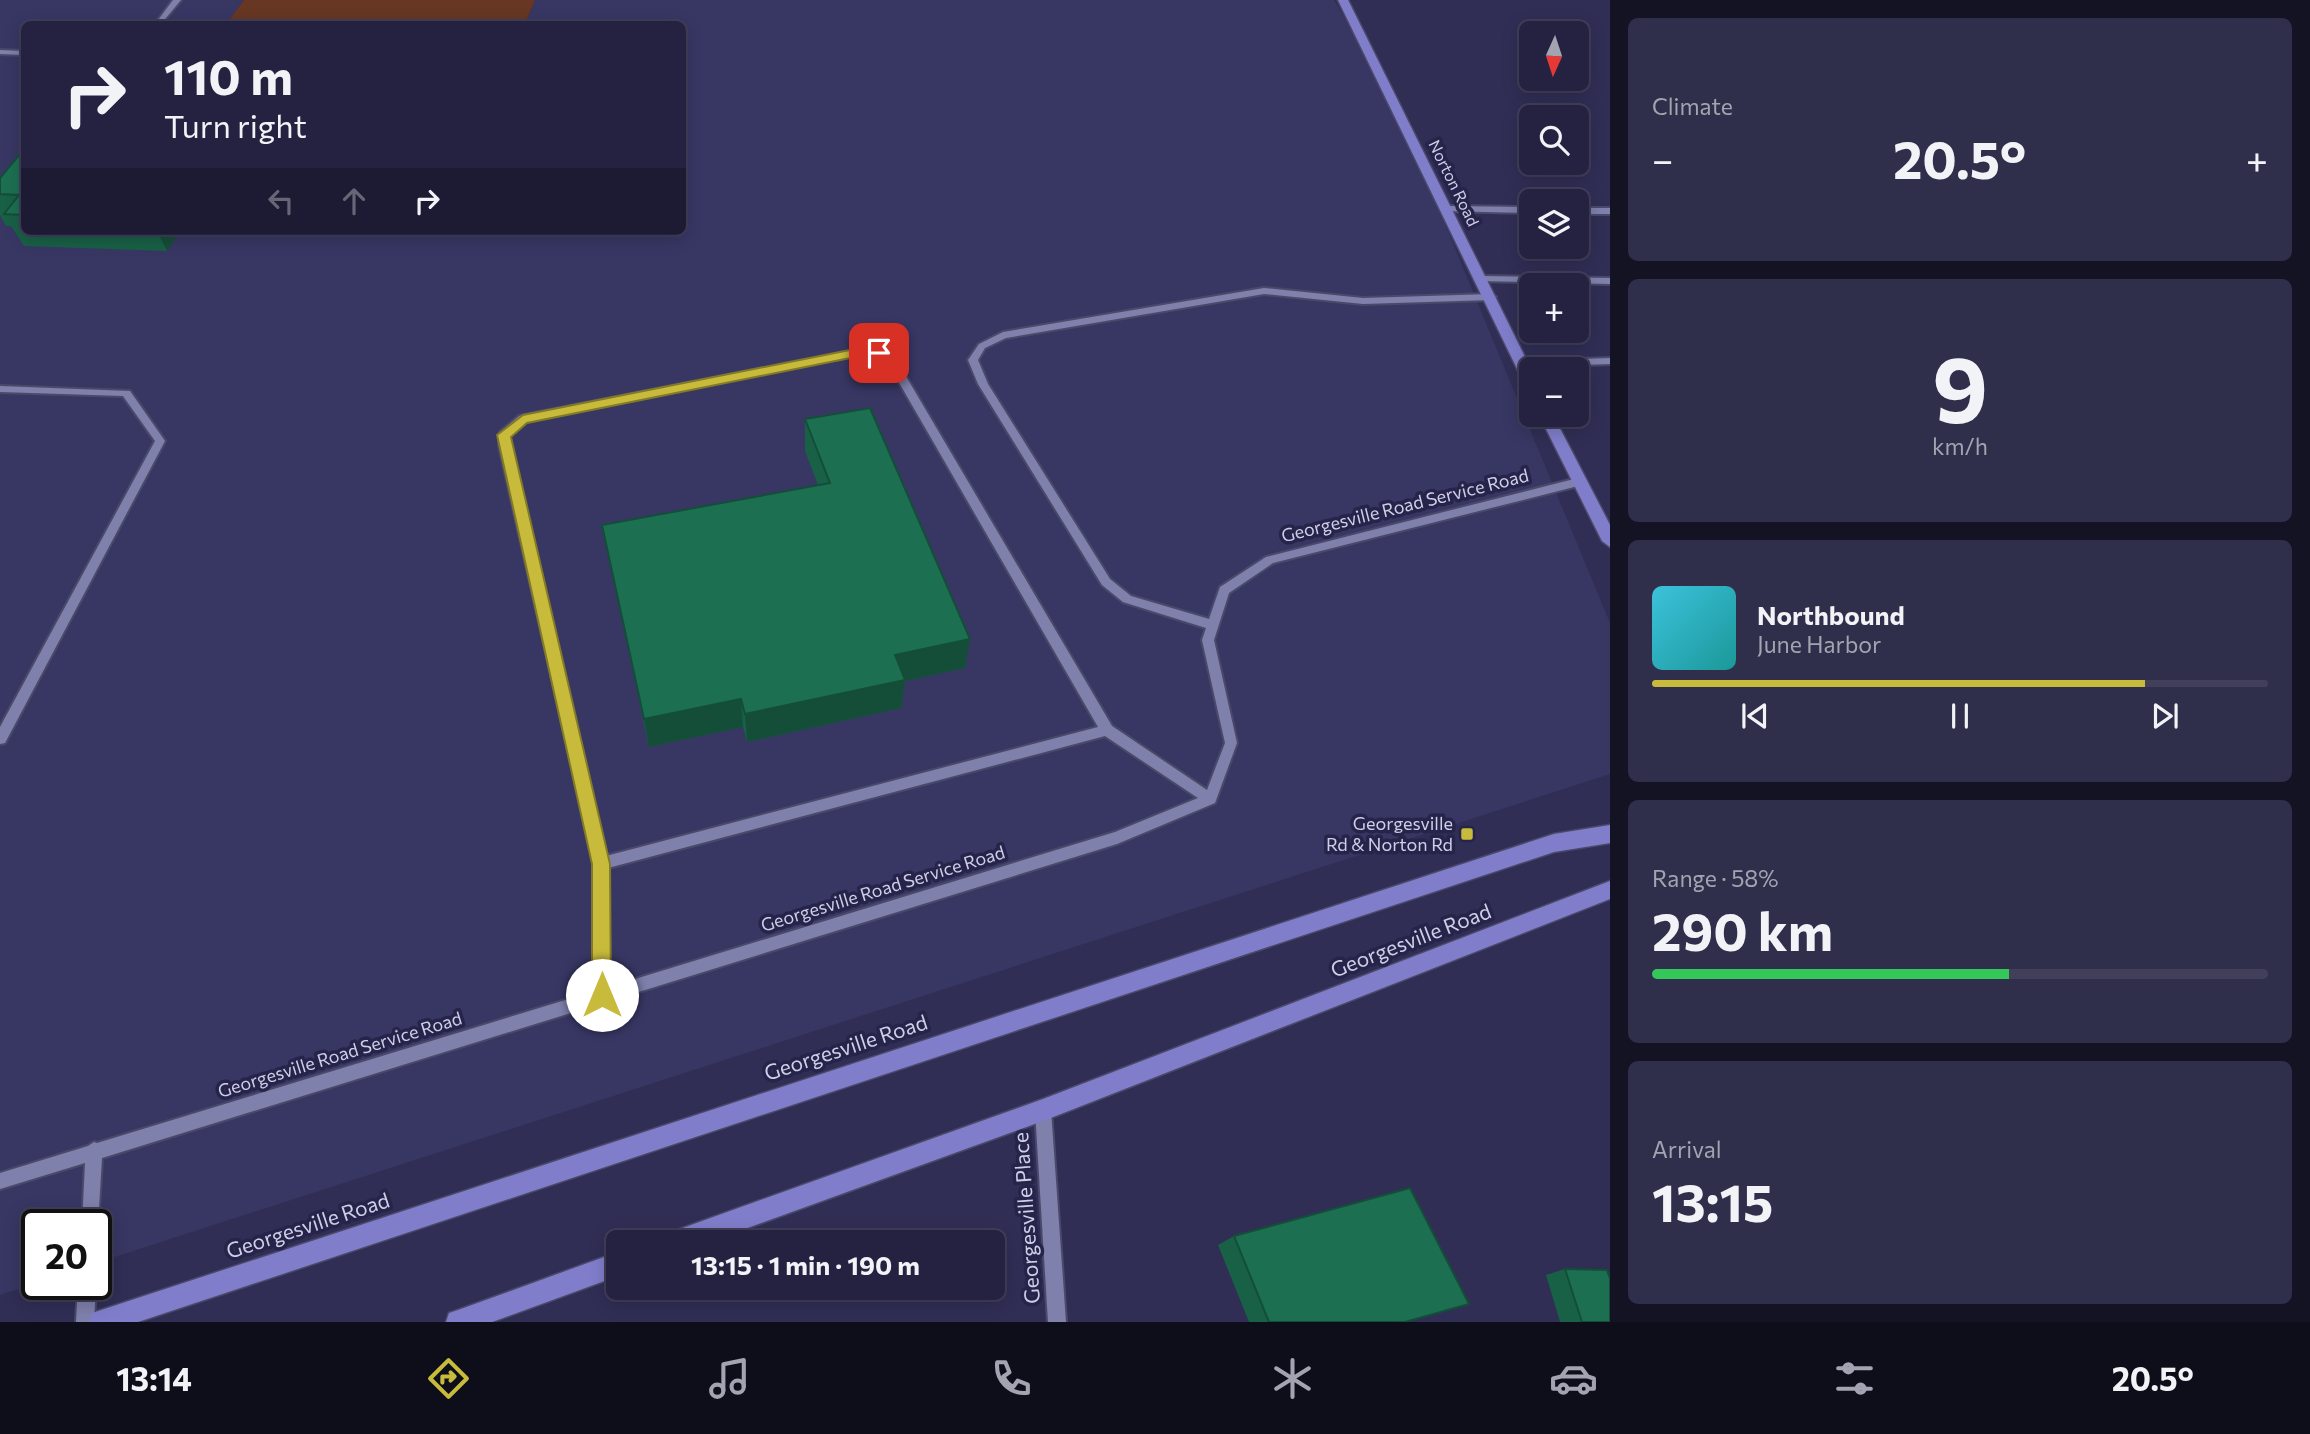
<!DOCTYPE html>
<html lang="en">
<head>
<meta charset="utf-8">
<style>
  :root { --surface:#242240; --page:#302f4b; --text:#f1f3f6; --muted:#a3a4b1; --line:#413f59; --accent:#c8bb3b }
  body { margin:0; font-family:Commissioner,sans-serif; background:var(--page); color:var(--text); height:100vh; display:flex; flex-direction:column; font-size:26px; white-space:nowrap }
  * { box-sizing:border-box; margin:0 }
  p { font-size:23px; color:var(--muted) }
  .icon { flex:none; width:38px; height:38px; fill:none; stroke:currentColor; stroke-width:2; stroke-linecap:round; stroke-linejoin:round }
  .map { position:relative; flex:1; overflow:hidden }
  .details { display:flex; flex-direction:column; gap:18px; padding:18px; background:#141323; width:700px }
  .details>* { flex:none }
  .guide { position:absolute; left:21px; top:21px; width:665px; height:214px; border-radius:10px; box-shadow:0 4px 18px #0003,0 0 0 2px var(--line); background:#242240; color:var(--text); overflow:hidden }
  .needle { width:46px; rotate:183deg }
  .buttons { position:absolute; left:1519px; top:21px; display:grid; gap:14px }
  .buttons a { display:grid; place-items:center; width:70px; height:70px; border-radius:10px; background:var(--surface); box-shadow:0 4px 18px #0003,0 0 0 2px var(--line); font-size:35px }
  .speed { position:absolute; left:21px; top:1209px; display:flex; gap:14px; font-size:35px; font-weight:700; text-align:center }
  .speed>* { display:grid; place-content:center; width:91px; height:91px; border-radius:50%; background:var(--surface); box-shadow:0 4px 18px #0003,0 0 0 2px var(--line); line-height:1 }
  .speed .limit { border:4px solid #111; border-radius:10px; background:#fff; color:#111 }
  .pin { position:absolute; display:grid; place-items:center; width:60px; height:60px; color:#fff; margin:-30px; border-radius:14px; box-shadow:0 4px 10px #0006 }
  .me { position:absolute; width:77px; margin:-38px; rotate:0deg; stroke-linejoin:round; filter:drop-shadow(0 0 5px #0008) }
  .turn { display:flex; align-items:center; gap:24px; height:147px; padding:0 28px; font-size:32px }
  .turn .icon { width:91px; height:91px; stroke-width:2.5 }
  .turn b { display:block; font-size:49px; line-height:60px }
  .lanes { display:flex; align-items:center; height:66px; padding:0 28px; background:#0003; justify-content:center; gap:35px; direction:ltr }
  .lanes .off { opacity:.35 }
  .big { font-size:52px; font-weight:700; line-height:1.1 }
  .details .widget { flex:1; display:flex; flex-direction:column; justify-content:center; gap:10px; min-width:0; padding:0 24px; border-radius:10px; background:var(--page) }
  .details .dial { align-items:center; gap:0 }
  .dial b { font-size:91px; line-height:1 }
  .song { display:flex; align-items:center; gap:21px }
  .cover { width:84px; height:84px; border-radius:10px; background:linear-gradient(135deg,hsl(190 70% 55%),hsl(180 70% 35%)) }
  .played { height:7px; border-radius:4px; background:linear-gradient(90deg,var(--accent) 80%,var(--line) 80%) }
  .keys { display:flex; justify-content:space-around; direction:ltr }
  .heat { display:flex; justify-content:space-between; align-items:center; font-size:38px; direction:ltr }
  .charge { height:10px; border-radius:5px; background:linear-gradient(90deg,#34c759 58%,var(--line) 0) }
  .trip { position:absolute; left:606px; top:1230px; width:399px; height:70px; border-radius:10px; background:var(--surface); box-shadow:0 4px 18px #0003,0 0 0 2px var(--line); font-weight:700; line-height:70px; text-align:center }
  .tabs { display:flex; height:112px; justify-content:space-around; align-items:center; background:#0e0e1a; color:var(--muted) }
  .tabs .icon { width:49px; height:49px }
  .tabs .on { color:var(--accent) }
  .tabs b { font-size:32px; color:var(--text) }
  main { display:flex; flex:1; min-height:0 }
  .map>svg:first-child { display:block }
</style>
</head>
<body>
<main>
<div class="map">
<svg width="1610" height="1322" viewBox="0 0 1610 1322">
  <rect width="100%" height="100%" fill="#302e55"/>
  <!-- built -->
  <path fill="#383764" d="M 0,0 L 244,0 L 226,24 L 24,24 L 24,231 L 682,231 L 682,24 L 525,24 L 535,0 L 1334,0 L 1397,108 L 1610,623 L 1610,774 L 96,1263 L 96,1225 L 37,1225 L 37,1283 L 0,1295 Z"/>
  <!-- green -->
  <path fill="#673723" d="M 244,0 L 535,0 L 525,24 L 226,24 Z"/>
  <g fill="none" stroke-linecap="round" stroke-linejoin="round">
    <defs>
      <g id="minor">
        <path d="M 173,0 L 181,0 L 161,24 L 155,24 Z"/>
        <path d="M 0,50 L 24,51 L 24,55 L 0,54 Z"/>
        <path d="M 1448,206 L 1531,207 L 1531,213 L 1445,211 L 1445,207 Z"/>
        <rect x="1577" y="208" width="33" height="6"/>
        <path d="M 1483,276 L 1610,278 L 1610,284 L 1480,281 L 1480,277 Z"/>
        <path d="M 1264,288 L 1363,298 L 1491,294 L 1496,297 L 1491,300 L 1363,304 L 1264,294 L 1006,338 L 985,348 L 978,360 L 988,384 L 1110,579 L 1131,596 L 1209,619 L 1220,587 L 1266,557 L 1578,478 L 1583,482 L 1578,486 L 1273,563 L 1229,593 L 1214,640 L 1237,743 L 1215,803 L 1117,844 L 102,1158 L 98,1225 L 96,1230 L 96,1225 L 82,1225 L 85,1163 L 0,1189 L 0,1173 L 88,1146 L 94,1142 L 97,1143 L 595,991 L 594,864 L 499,446 L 500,432 L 519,416 L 850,351 L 879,350 L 894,356 L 1112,726 L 1207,790 L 1225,743 L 1202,640 L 1206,628 L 1123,602 L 1102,585 L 978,384 L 968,360 L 979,344 L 1003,332 ZM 878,356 L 886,360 L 1098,727 L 606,856 L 509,446 L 509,436 L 526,422 L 850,357 ZM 1105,736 L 1198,798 L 1115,832 L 609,987 L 608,868 Z"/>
        <path d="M 1610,358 L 1610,364 L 1522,367 L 1517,364 L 1522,361 Z"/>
        <path d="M 0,386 L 130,391 L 165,441 L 5,743 L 0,744 L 0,727 L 155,441 L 123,396 L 0,392 Z"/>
        <path d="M 1043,1102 L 1049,1104 L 1051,1110 L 1066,1322 L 1048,1322 L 1035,1110 L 1037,1104 Z"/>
        <path d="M 78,1284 L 96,1284 L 94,1322 L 76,1322 Z"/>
      </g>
      <g id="major">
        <path d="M 1338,0 L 1348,0 L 1531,369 L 1531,388 L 1524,383 Z"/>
        <path d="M 1539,415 L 1553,415 L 1610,525 L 1610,547 L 1602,541 Z"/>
        <path d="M 1610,825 L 1610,843 L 1554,852 L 138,1322 L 89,1322 L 92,1313 L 101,1310 L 1554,834 Z"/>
        <path d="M 1610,881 L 1610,899 L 1043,1121 L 709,1242 L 665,1242 L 669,1234 L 677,1230 L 1043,1099 Z"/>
        <path d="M 618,1252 L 618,1276 L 492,1322 L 446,1322 L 449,1313 L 458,1310 Z"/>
      </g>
    </defs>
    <!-- minor casing -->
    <use href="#minor" stroke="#4b496a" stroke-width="4"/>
    <!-- major casing -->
    <use href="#major" stroke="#4b496a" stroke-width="3"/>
    <!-- minor -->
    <use href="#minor" fill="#7f80ac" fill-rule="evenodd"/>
    <!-- major -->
    <use href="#major" fill="#807ecb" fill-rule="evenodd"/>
  </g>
  <!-- wall -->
  <g fill="#186046">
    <path d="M 24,149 L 24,231 L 213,231 L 212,233 L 179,232 L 167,251 L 24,246 L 11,226 L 6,226 L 0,215 L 0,178 Z"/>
    <path d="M 805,419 L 970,639 L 965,668 L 905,681 L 901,708 L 747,742 L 743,727 L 649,747 L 602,525 L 818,485 L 805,451 Z"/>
    <path d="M 1234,1236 L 1406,1322 L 1249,1322 L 1218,1245 Z"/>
    <path d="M 1565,1269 L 1610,1322 L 1560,1322 L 1546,1275 Z"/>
  </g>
  <!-- shaded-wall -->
  <g fill="#144e39">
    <path d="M 157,231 L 178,231 L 179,232 L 167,251 Z"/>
    <path d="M 970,639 L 965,668 L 905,681 L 901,708 L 747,742 L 745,714 L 895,655 Z"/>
    <path d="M 741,699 L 743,727 L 649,747 L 644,719 Z"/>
  </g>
  <!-- building -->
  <g fill="#1c7051" stroke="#144e39" stroke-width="2">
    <path d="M 24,149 L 24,215 L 4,214 L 19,195 L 0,194 L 0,178 Z"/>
    <path d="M 870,408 L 970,639 L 895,655 L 905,680 L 745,714 L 741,699 L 644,719 L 602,525 L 830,483 L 805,419 Z"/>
    <path d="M 1410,1188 L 1469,1304 L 1405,1322 L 1269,1322 L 1234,1236 Z"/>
    <path d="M 1565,1269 L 1607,1270 L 1610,1279 L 1610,1322 L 1582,1322 Z"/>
  </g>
  <!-- route -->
  <path fill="#c8bb3b" stroke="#827a26" stroke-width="2" d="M 879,349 L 884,350 L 884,356 L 850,358 L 527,423 L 511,437 L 610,864 L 611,995 L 609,1002 L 602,1005 L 595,1002 L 592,995 L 592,864 L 497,435 L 523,415 L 850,350 Z"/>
  <!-- markers -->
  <rect fill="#c8bb3b" stroke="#26244a" stroke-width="2.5" x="1460" y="827" width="14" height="14" rx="3.5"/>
  <g text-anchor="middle" stroke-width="7" stroke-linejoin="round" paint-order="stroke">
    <!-- far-street labels -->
    <g font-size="16" fill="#cecfe7" stroke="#26244a">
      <text transform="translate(1454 183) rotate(64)" y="6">Norton Road</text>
    </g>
    <!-- street labels -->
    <g font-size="18" fill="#cecfe7" stroke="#26244a">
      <text transform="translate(1405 506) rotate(-14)" y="6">Georgesville Road Service Road</text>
      <text transform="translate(883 889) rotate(-17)" y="6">Georgesville Road Service Road</text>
      <text transform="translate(340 1055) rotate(-17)" y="6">Georgesville Road Service Road</text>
    </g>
    <!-- poi labels -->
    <g font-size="18" fill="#cecfe7" stroke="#26244a" text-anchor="end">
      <text x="1453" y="830">Georgesville<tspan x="1453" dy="21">Rd &amp; Norton Rd</tspan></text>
    </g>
    <!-- near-street labels -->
    <g font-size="21" fill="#cecfe7" stroke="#26244a">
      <text transform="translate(1411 941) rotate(-21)" y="7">Georgesville Road</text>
      <text transform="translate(846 1048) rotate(-18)" y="7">Georgesville Road</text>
      <text transform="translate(1027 1218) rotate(-94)" y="7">Georgesville Place</text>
      <text transform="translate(308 1226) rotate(-18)" y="7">Georgesville Road</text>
    </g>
  </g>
</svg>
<div class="buttons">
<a><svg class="needle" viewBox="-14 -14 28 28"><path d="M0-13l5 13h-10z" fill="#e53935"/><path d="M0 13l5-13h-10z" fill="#a3a4b1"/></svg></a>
<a><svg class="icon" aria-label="search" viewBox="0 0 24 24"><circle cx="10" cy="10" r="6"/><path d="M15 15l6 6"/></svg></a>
<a><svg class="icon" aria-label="layers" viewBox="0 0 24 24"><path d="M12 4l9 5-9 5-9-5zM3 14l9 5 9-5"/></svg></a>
<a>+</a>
<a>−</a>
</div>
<div class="speed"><div class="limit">20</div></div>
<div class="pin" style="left:879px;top:353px;background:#d93025"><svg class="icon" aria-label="arrive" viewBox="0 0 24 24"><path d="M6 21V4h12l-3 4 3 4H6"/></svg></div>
<svg class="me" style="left:602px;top:995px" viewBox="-20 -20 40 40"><circle r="19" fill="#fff"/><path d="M0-13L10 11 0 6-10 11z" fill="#c8bb3b"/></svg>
<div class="trip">13:15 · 1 min · 190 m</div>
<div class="guide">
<div class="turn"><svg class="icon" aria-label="right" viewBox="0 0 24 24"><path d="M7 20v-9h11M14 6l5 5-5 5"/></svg><div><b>110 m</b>Turn right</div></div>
<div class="lanes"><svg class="icon off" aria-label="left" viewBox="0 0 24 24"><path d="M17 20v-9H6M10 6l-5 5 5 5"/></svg><svg class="icon off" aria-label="ahead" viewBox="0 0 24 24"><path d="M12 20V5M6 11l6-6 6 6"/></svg><svg class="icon" aria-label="right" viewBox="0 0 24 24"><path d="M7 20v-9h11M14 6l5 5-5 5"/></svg></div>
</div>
</div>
<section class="details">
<div class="widget"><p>Climate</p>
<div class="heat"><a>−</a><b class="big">20.5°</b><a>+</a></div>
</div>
<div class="widget dial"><b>9</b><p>km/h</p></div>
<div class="widget">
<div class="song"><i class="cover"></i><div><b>Northbound</b><p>June Harbor</p></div></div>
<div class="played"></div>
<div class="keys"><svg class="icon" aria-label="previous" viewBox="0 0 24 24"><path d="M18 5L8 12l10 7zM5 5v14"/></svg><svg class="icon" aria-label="pause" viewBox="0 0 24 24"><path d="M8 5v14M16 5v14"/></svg><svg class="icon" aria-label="next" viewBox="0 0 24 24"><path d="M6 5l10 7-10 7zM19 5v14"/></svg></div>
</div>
<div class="widget"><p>Range · 58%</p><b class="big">290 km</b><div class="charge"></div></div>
<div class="widget"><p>Arrival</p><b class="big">13:15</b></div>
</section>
</main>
<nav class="tabs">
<b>13:14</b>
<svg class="icon on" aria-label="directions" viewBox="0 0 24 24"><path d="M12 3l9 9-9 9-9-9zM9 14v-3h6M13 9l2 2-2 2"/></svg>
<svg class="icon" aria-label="music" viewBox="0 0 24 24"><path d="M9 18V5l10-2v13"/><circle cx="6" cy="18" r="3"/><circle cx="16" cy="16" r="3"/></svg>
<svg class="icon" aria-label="phone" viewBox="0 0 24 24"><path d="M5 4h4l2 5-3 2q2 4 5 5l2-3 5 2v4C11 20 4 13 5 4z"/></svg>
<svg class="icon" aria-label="climate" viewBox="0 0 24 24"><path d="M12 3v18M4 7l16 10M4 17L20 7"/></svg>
<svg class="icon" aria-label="car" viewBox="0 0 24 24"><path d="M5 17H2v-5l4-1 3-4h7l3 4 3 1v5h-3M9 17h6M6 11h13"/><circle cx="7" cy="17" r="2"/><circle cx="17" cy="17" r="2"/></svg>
<svg class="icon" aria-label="filters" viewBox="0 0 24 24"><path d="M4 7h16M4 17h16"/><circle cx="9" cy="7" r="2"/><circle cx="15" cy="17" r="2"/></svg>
<b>20.5°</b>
</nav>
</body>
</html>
